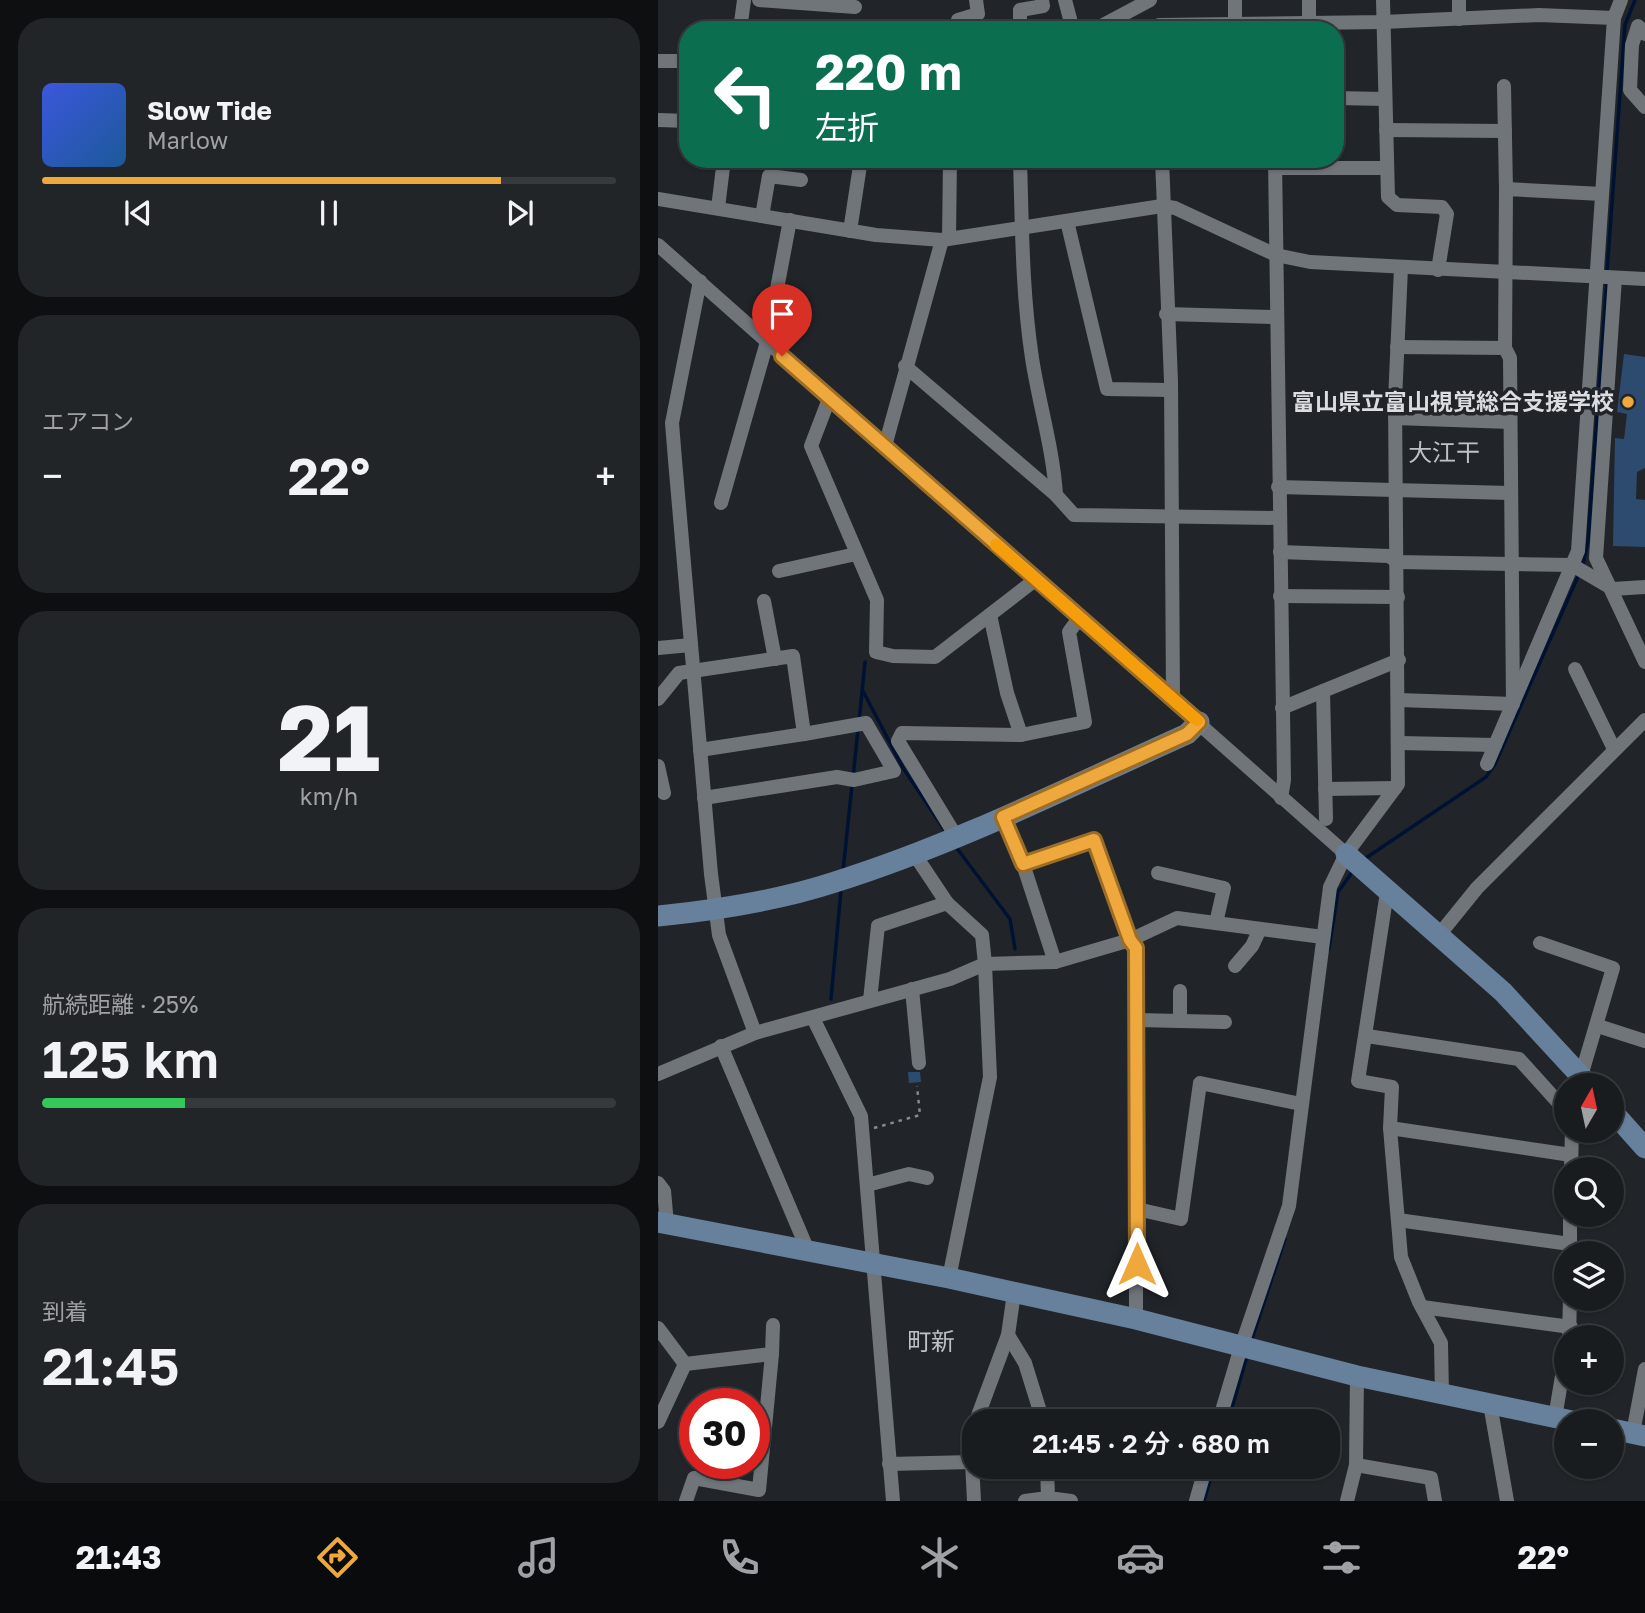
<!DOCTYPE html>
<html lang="ja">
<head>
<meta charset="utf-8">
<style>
  :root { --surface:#191c1f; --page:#222528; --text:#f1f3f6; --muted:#9fa1a4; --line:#373a3d; --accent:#eea83c }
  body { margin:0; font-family:"Golos Text","Noto Sans JP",sans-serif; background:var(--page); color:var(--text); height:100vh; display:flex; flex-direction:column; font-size:26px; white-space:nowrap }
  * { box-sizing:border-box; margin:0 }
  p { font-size:23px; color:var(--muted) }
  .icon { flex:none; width:38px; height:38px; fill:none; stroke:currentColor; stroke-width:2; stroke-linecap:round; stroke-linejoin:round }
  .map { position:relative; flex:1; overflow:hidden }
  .drawer { display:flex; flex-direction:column; gap:18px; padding:18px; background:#0e0f11; width:658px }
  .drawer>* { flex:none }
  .top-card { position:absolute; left:21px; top:21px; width:665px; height:147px; border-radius:28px; box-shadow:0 2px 5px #0004,0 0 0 2px var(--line); background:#0b6e4f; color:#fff; overflow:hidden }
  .needle { width:46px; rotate:9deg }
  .buttons { position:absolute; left:896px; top:1073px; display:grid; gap:14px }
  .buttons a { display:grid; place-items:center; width:70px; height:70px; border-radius:50%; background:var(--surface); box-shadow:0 2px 5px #0004,0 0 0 2px var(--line); font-size:35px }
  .speed { position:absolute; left:21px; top:1388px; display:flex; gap:14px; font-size:35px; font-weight:700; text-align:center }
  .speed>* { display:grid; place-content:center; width:91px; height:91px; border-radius:50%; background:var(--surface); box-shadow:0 2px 5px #0004,0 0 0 2px var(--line); line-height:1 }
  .speed .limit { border:10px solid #d22; background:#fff; color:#111 }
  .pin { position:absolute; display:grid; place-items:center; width:60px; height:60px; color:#fff; margin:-72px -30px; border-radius:50% 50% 50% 0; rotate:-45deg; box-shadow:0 0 7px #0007 }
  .pin .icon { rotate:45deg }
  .me { position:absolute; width:77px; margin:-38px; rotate:0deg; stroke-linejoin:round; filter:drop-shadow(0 0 5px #0008) }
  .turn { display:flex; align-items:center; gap:24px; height:147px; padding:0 21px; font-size:32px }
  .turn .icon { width:91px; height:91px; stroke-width:2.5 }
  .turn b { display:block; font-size:49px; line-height:60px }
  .big { font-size:52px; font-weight:600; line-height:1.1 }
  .drawer .tile { flex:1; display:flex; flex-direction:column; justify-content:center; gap:10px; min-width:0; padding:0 24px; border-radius:28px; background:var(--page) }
  .drawer .dial { align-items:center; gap:0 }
  .dial b { font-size:91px; line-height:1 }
  .song { display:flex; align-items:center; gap:21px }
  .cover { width:84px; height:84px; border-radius:10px; background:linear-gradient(135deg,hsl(230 70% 55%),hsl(210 70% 35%)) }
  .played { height:7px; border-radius:4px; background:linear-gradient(90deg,var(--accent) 80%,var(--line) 80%) }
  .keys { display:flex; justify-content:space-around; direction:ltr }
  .heat { display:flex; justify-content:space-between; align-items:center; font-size:38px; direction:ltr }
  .charge { height:10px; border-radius:5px; background:linear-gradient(90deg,#34c759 25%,var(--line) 0) }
  .trip { position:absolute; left:304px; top:1409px; width:378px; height:70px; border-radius:28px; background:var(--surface); box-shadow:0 2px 5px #0004,0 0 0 2px var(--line); font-weight:600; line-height:70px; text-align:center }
  .dock { display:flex; height:112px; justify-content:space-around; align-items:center; background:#0a0b0c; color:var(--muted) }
  .dock .icon { width:49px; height:49px }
  .dock .on { color:var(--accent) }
  .dock b { font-size:32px; color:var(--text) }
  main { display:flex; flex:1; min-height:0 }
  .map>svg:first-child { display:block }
</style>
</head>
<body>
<main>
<section class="drawer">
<div class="tile">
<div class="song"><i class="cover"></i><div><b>Slow Tide</b><p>Marlow</p></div></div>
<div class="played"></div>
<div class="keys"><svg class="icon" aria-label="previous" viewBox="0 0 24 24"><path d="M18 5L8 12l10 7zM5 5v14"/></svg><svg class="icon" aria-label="pause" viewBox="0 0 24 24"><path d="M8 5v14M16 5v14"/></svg><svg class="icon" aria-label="next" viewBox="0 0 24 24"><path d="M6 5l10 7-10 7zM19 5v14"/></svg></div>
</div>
<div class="tile"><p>エアコン</p>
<div class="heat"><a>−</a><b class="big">22°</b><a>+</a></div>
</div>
<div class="tile dial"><b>21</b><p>km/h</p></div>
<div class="tile"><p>航続距離 · 25%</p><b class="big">125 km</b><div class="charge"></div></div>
<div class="tile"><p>到着</p><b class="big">21:45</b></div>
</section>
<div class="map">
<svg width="987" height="1501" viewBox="0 0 987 1501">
  <rect width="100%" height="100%" fill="#212529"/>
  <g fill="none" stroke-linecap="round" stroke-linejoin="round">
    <!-- stream -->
    <g stroke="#001232" stroke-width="3.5">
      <path d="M 949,272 L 967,25 L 977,0"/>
      <path d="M 925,565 L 930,541 L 949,280"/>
      <path d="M 205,691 L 245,768 L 288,832"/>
      <path d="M 201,722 L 207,662"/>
      <path d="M 195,778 L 200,729"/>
      <path d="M 298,847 L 352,919 L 357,949"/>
      <path d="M 705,860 L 828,777 L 837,764 L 922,572"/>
      <path d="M 185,871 L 194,785"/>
      <path d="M 671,949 L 680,892 L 695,871"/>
      <path d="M 173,999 L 183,890"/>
      <path d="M 593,1342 L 627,1239"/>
      <path d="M 570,1421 L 589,1356"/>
      <path d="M 546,1501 L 556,1466"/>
    </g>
  </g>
  <!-- building -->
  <g fill="#2c4b6f">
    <path d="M 966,354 L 987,357 L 987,468 L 979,472 L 978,499 L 987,500 L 987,547 L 955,546 L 957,438 L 966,439 L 969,414 L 959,412 Z"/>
    <path d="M 250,1072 L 262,1072 L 263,1082 L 251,1083 Z"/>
  </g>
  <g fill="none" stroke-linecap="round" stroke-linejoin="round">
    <!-- path -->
    <path stroke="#878a8d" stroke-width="2.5" stroke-dasharray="3.5 5" stroke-linecap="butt" d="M 216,1128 L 262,1115 L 259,1086"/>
    <!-- street -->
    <g stroke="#70757a" stroke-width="14">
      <path d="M 101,0 L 197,7"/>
      <path d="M 407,0 L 415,30"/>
      <path d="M 577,0 L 577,24"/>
      <path d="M 651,0 L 651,23"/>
      <path d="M 725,0 L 730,197 L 739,205 L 784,207 L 789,214 L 780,270"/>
      <path d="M 801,0 L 801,19"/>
      <path d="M 501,25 L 725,22 L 881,15 L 956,18 L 963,0"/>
      <path d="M 82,30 L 86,0"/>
      <path d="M 299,30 L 300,20 L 320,14 L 318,0"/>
      <path d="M 362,30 L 362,10 L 385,6 L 384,0"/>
      <path d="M 436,30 L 492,0"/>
      <path d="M 987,34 L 980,26 L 974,45 L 972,90 L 987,107"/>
      <path d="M 0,61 L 30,61"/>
      <path d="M 846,86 L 848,189"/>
      <path d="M 677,98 L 727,99"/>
      <path d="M 0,120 L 30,121"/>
      <path d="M 728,130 L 847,131"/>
      <path d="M 362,159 C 364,225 364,292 374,358 C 381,404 395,448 398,495"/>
      <path d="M 504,159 L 513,381 L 515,699"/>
      <path d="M 617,159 L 626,780 L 623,798"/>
      <path d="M 617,168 L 729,168"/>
      <path d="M 0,199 L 218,235 L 284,240 L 504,206 L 517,208 L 618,255 L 652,262 L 987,279"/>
      <path d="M 60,208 L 66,159"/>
      <path d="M 104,216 L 111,176 L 143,180"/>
      <path d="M 409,221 L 449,389 L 513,390"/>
      <path d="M 192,231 L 203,159"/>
      <path d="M 291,238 L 292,159"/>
      <path d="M 0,245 L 688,854"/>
      <path d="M 957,278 L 938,558 L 987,662"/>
      <path d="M 42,281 L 14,423 L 17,460 L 53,874 L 61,935 L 97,1033"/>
      <path d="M 508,314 L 617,317"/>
      <path d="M 739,347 L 847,348"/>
      <path d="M 247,366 L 398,495 L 416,515 L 621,518"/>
      <path d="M 171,399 L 153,446 L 219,600 L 218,652 L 235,656 L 277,657 L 377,580"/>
      <path d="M 737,418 L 852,422"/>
      <path d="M 227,446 L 284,240"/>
      <path d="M 620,487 L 852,493"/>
      <path d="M 63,503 L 109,342 L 132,220"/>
      <path d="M 622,552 L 731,556 L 739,562 L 914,565 L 955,589 L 987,587"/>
      <path d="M 121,571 L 198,554"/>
      <path d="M 622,596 L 740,597"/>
      <path d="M 106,601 L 117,659"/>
      <path d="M 332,615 L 349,693 L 363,735 L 427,722 L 411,632 L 422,617"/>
      <path d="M 0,648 L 33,645"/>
      <path d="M 917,669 L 956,749"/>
      <path d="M 665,691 L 741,660"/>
      <path d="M 0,699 L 21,673 L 135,656 L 146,734 L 42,750"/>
      <path d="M 741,700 L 855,704 L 852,358 L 847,348 L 848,189 L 944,194"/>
      <path d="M 624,708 L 665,691 L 668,819"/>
      <path d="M 742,743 L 837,745"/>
      <path d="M 829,764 L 920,551 L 956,18"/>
      <path d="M 0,766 L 6,793"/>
      <path d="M 667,789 L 737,788"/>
      <path d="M 46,798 L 179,777 L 196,780 L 236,771 L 208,723 L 146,734"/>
      <path d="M 345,817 L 365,864"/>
      <path d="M 299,838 L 240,741 L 244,733 L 363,735"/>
      <path d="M 257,855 L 289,903"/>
      <path d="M 500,873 L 566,888 L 558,923"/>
      <path d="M 729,892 L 700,1081 L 734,1087 L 732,1128 L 743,1257 L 761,1302 L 783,1343 L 784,1395"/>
      <path d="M 781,935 L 819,888 L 987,720"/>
      <path d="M 882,943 L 955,968 L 923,1076"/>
      <path d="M 397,962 L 365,864 L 436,840 L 472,940 L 478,948 L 478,1319"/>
      <path d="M 577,966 L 594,946 L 602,929"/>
      <path d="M 254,989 L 261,1063"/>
      <path d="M 522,991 L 522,1021"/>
      <path d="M 212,1000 L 220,926 L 289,903 L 324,935 L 327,964 L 397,962 L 472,940 L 519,918 L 665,937"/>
      <path d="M 155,1018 L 203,1116 L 235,1501"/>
      <path d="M 479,1020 L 567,1022"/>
      <path d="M 940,1026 L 987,1041"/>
      <path d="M 709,1036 L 861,1059 L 908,1111"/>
      <path d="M 63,1046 L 151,1253"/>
      <path d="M 0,1074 L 97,1033 L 292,979 L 327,964 L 332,1077 L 291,1278"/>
      <path d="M 732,1128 L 913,1155"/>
      <path d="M 913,1169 L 914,1130"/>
      <path d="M 0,1183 L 6,1191 L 9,1224"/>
      <path d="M 209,1185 L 251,1174 L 269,1178"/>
      <path d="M 479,1209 L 523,1219 L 542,1083 L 643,1104"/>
      <path d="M 740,1220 L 912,1244"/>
      <path d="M 912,1252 L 912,1214"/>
      <path d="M 356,1293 L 350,1335 L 367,1363 L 385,1421"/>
      <path d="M 764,1307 L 913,1327"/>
      <path d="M 0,1328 L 27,1364 L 0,1422"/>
      <path d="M 911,1337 L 912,1298"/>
      <path d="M 27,1364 L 114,1354 L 115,1325"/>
      <path d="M 832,1404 L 849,1501"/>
      <path d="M 897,1418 L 908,1352"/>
      <path d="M 318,1421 L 350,1335"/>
      <path d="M 561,1421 L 583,1347 L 631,1206 L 672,887 L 688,854 L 740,784 L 737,400 L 743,268"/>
      <path d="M 975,1433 L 987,1369"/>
      <path d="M 314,1462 L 316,1501"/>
      <path d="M 231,1464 L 314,1462 L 317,1431"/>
      <path d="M 698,1465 L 773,1478 L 777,1501"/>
      <path d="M 389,1466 L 390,1498 L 413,1501"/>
      <path d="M 28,1501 L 36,1478 L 101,1490 L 114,1354"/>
      <path d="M 367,1501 L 390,1498"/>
      <path d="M 538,1501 L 548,1466"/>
      <path d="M 689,1501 L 698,1465 L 699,1376"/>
    </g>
    <!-- secondary -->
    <g stroke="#67809c" stroke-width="21">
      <path d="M 688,854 L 845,992 L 931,1085"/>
      <path d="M 0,916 C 60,910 119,901 177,882 C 298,844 413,786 529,734 L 541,722"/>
      <path d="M 954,1111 L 987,1148"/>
      <path d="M 0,1222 L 291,1278 L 478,1319 L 699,1376 L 914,1421"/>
      <path d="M 954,1429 L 987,1436"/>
    </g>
  </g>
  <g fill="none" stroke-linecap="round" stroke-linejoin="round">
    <defs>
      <path id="route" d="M 124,356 L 541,722 L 529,734 L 345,817 L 365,864 L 436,840 L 472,940 L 478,948 L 479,1264"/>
    </defs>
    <!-- route casing -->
    <use href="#route" stroke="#9b6d27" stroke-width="18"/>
    <!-- route -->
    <use href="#route" stroke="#eea83c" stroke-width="12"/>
    <!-- slow -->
    <path stroke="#f59e0b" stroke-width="12" d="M 338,545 L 539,720"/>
  </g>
  <!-- markers -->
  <circle fill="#eea83c" stroke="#212529" stroke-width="2.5" cx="970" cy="402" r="7"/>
  <g text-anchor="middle" stroke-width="7" stroke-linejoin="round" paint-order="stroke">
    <!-- poi labels -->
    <g font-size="23" font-weight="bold" fill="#dbdde0" stroke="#212529" text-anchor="end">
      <text x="956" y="410">富山県立富山視覚総合支援学校</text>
    </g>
    <!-- neighbourhood labels -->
    <g font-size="24" fill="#bec2c8" stroke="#212529">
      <text x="786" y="461">大江干</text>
      <text x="273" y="1350">町新</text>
    </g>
  </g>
</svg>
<div class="buttons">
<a><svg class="needle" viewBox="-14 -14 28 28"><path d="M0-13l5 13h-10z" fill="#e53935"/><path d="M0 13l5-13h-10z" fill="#9fa1a4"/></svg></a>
<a><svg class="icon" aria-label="search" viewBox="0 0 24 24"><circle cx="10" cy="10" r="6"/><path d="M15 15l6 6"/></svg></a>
<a><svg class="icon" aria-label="layers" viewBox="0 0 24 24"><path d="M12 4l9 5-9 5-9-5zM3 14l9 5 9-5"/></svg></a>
<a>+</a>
<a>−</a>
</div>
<div class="speed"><div class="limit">30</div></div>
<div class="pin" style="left:124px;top:356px;background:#d93025"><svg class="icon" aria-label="arrive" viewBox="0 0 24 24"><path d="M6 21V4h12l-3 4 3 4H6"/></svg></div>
<svg class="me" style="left:479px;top:1264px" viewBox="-20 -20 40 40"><path d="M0-17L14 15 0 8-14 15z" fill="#eea83c" stroke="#fff" stroke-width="4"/></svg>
<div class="trip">21:45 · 2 分 · 680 m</div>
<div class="top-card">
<div class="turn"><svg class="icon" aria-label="left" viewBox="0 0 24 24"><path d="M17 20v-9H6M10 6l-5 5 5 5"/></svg><div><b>220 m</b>左折</div></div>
</div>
</div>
</main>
<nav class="dock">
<b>21:43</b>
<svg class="icon on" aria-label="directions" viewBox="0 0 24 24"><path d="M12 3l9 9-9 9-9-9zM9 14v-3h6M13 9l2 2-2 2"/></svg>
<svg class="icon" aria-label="music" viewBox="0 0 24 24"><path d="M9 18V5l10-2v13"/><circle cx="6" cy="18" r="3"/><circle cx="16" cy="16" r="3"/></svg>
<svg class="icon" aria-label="phone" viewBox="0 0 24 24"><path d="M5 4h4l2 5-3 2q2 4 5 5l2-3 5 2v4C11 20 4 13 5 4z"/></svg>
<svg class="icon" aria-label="climate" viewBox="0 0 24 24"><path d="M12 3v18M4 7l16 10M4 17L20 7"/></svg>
<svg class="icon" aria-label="car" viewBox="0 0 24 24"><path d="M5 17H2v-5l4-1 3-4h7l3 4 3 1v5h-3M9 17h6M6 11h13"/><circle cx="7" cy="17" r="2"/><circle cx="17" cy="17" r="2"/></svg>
<svg class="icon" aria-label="filters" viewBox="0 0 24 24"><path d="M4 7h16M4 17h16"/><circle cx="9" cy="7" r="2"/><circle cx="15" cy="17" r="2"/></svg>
<b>22°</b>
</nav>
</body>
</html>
